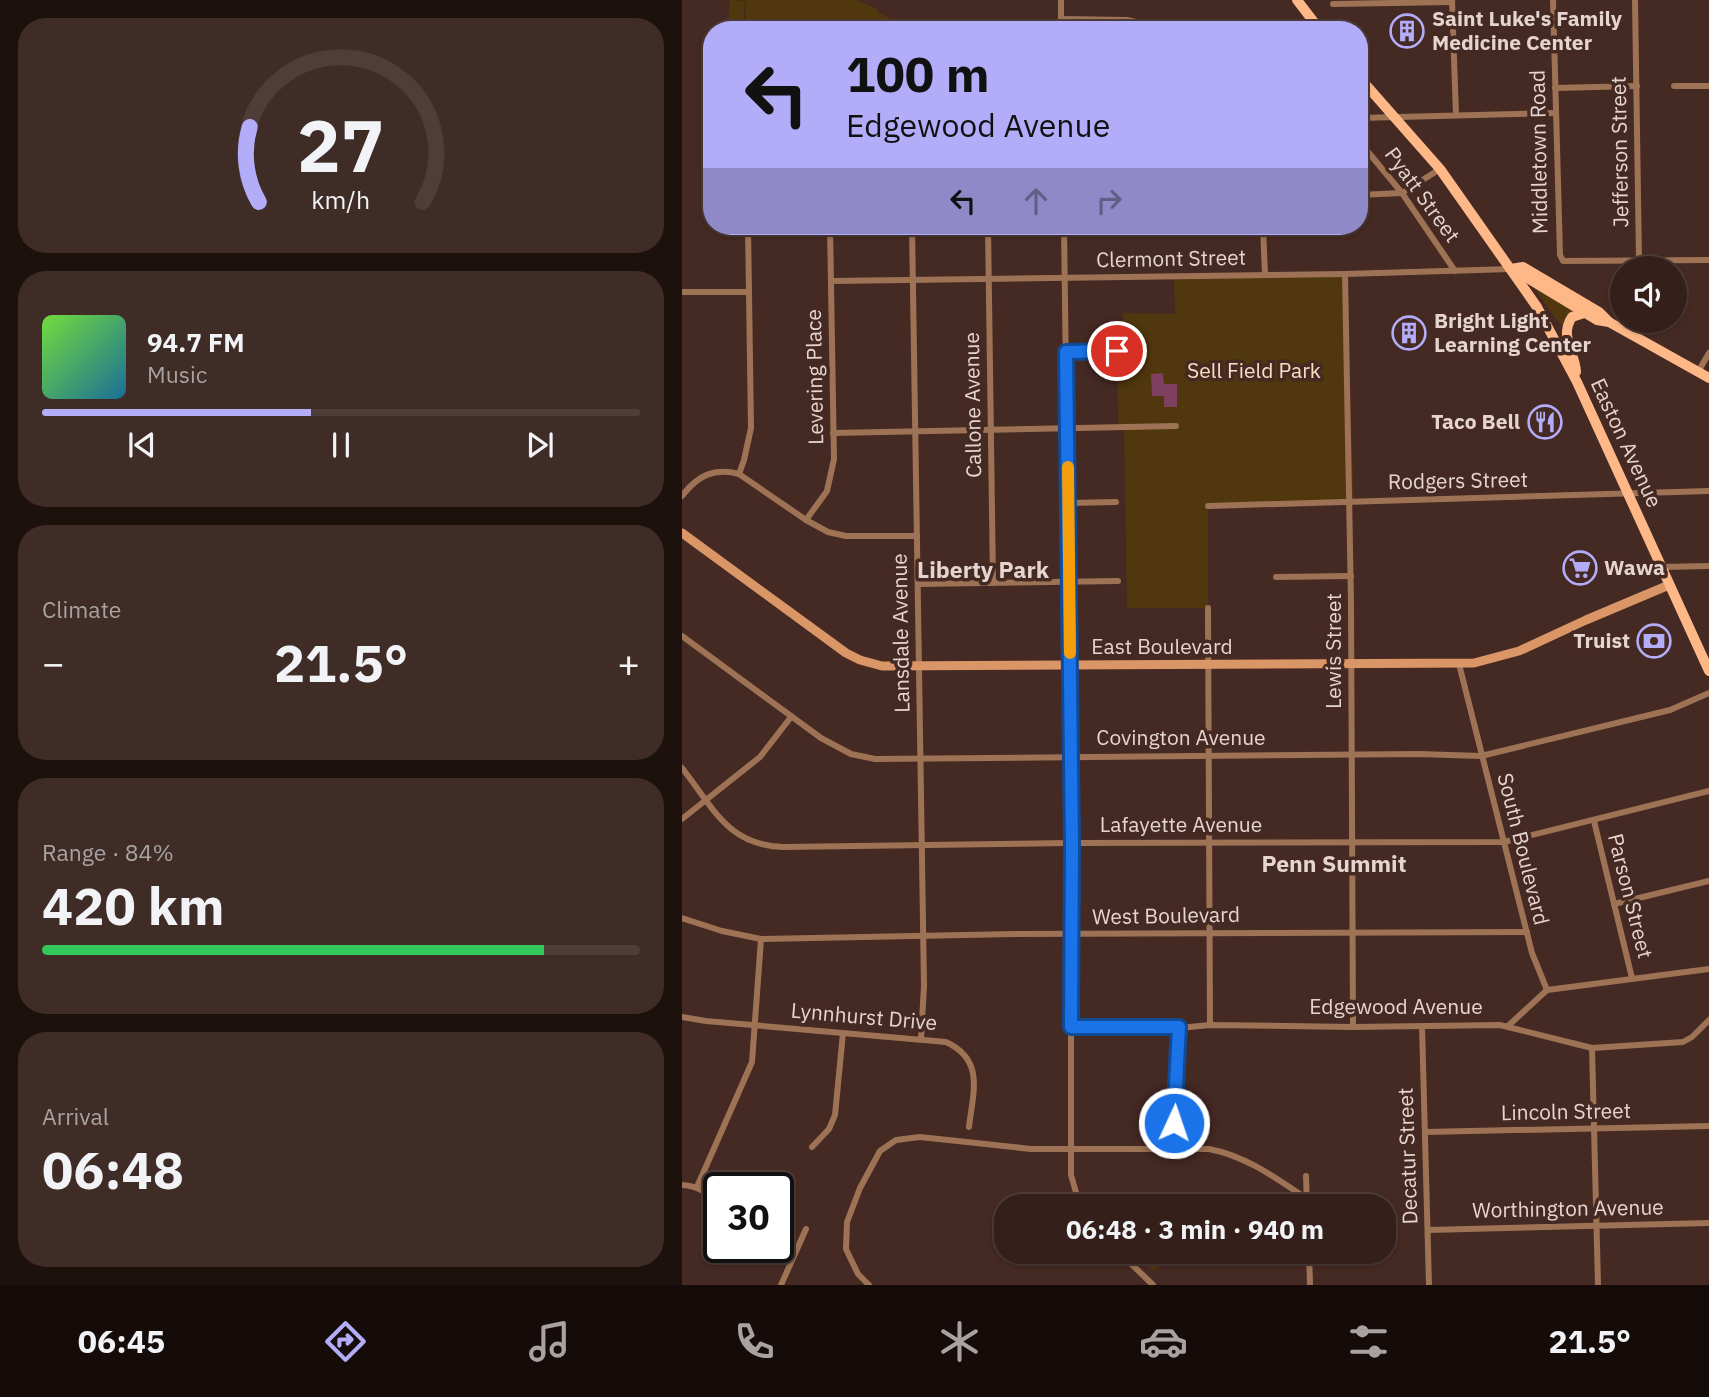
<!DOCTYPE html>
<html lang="en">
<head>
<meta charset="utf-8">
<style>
  :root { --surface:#341f1a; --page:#3f2c27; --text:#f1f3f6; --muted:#a9a2a2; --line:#4e3d39; --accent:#b3adf9 }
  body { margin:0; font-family:"IBM Plex Sans",sans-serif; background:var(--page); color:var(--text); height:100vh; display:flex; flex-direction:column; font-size:26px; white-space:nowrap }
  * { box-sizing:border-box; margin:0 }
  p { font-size:23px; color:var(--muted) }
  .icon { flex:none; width:38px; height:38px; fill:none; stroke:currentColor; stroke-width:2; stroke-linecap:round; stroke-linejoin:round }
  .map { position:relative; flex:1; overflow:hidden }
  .details { display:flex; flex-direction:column; gap:18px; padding:18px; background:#1d110e; width:682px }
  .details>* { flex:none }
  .guide { position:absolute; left:21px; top:21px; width:665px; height:214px; border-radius:28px; box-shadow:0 2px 5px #0004,0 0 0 2px var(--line); background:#b3adf9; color:#111; overflow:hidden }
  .tools { position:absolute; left:928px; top:256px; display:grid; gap:14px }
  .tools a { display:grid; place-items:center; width:77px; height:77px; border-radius:50%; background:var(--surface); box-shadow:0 2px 5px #0004,0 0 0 2px var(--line); font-size:35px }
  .speed { position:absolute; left:21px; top:1172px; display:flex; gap:14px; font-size:35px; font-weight:700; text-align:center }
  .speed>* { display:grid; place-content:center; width:91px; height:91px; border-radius:50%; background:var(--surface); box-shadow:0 2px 5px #0004,0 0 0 2px var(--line); line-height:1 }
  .speed .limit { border:4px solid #111; border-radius:10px; background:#fff; color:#111 }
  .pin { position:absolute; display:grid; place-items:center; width:60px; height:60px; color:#fff; margin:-30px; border:4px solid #fff; border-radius:50%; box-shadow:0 2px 7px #0007 }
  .me { position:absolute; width:77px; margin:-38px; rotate:3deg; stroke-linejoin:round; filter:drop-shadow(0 0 5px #0008) }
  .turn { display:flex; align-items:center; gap:24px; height:147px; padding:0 28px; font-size:32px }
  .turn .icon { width:91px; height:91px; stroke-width:2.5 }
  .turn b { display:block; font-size:49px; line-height:60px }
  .lanes { display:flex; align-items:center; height:66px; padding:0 28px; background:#0003; justify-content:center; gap:35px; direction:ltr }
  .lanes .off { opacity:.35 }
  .big { font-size:52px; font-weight:700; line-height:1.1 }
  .details .card { flex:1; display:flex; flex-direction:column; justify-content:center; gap:10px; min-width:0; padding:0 24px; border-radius:28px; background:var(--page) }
  .details .dial { align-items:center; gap:0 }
  .dial svg { height:182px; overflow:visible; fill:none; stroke:var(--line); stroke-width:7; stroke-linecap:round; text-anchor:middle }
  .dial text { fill:var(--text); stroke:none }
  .song { display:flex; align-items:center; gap:21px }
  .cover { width:84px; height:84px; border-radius:10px; background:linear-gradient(135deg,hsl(100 70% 55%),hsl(200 70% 35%)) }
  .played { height:7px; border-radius:4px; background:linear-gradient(90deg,var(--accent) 45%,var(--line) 45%) }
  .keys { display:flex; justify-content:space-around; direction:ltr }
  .heat { display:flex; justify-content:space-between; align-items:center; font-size:38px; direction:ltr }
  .charge { height:10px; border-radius:5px; background:linear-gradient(90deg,#34c759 84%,var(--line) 0) }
  .trip { position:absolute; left:312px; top:1194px; width:402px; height:70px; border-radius:28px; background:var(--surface); box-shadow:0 2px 5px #0004,0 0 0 2px var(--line); font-weight:700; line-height:70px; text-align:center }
  .tabs { display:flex; height:112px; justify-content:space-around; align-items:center; background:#150c0a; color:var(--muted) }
  .tabs .icon { width:49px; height:49px }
  .tabs .selected { color:var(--accent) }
  .tabs b { font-size:32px; color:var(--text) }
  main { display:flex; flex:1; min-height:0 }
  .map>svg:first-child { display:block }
</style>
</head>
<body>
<main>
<section class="details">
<div class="card dial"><svg viewBox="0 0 100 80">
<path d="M14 69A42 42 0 1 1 86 69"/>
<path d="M14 69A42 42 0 0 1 10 36" stroke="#b3adf9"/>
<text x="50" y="56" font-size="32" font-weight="700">27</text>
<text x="50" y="72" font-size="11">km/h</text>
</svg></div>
<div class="card">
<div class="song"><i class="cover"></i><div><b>94.7 FM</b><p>Music</p></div></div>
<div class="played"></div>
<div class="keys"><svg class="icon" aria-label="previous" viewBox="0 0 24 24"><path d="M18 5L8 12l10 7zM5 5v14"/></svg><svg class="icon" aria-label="pause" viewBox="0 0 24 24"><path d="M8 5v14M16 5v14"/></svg><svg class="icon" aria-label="next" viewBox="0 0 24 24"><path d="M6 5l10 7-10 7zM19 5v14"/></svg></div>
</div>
<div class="card"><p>Climate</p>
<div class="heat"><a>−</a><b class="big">21.5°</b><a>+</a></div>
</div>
<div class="card"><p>Range · 84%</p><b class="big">420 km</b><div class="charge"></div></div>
<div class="card"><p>Arrival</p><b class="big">06:48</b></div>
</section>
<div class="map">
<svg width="1027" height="1285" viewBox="0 0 1027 1285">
  <rect width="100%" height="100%" fill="#452923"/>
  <!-- green -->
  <g fill="#50370d">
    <path d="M 48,0 L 63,1 L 61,25 L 46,24 Z"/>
    <path d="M 64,0 L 175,0 L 195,9 L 195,11 L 228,30 L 64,30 Z"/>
    <path d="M 663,274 L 672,500 L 526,506 L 526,608 L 445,608 L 442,427 L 436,427 L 435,351 L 441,344 L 441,313 L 493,314 L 492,275 Z"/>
    <path d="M 851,287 L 893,311 L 883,319 L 880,327 Z"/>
    <path d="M 451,1251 L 491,1251 L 472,1271 Z"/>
  </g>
  <!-- water -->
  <path fill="#7e405e" d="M 481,373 L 482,384 L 495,384 L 495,407 L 482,407 L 482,396 L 470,396 L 469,374 Z"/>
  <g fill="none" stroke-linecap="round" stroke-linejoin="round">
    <!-- street -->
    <g stroke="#9e7355" stroke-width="6">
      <path d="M 379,0 L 379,30"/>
      <path d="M 770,0 L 774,115"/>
      <path d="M 871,0 L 878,255 L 881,261 L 1027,260"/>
      <path d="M 953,0 L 957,261"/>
      <path d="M 651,4 L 770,2"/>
      <path d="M 379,19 L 445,20 L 490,30"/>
      <path d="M 992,86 L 1027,86"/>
      <path d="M 873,88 L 955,86"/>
      <path d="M 677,118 L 873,113"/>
      <path d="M 677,141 L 720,193 L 773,271"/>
      <path d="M 677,195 L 720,193 L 758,169"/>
      <path d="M 230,226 L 242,986 L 239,1039"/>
      <path d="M 306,226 L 311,583"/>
      <path d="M 382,226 L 389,756 L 389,1175 L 398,1206"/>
      <path d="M 581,226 L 583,275"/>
      <path d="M 663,274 L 669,603 L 671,1027"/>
      <path d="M 149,281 L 663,274 L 829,269"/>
      <path d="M 0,292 L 66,292"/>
      <path d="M 384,352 L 435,351"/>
      <path d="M 1016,372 L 1027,353"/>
      <path d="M 151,433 L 494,426"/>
      <path d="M 57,474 L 62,460 L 69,428 L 66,226"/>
      <path d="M 0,496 C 15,476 32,467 57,474 L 124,520 L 146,532 L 164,536 L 235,536"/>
      <path d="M 386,503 L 434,502"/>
      <path d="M 526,506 L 1027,491"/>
      <path d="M 124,520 L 145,491 L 152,459 L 148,226"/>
      <path d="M 979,567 L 1027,566"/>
      <path d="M 594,577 L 669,576"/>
      <path d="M 236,584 L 436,581"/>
      <path d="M 526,608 L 528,1025"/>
      <path d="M 0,636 L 139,738 L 169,754 L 193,759 L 737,754 L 799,756 L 988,710 L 1027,693"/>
      <path d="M 777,664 L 850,953 L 865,990"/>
      <path d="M 0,768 C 31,807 45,845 101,847 L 390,843 L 822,842 L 1027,791"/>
      <path d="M 0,819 L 78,757 L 109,717"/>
      <path d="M 912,821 L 950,978"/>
      <path d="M 932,904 L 1027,881"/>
      <path d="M 0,918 L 40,931 L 79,939 L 333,934 L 845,932"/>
      <path d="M 0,1017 L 24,1021 L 264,1042 C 303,1060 291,1092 287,1127"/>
      <path d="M 740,1026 L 747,1285"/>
      <path d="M 826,1026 L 865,990 L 1027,969"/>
      <path d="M 389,1027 L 497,1028 L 528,1025 L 671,1027 L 818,1025 L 910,1048 L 1001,1042 L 1010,1037 L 1027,1020"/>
      <path d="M 497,1028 L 492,1123 L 501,1135"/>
      <path d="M 910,1048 L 916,1285"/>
      <path d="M 743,1132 L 1027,1126"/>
      <path d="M 130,1147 L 147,1129 L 153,1115 L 161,1033"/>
      <path d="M 624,1176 L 625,1206"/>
      <path d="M 0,1185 C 17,1186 27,1193 37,1207"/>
      <path d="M 15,1187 L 70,1062 L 79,939"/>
      <path d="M 746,1230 L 1027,1223"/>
      <path d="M 436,1251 L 471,1285"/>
      <path d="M 627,1251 L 628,1285"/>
      <path d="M 99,1285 L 124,1229"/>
      <path d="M 187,1285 L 176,1274 L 164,1249 L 165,1222 L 178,1188 L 198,1151 L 214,1140 L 238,1137 L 349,1149 L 527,1149 C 564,1156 594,1178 625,1199"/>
    </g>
    <!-- secondary -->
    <path stroke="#db9667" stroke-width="9" d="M 0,533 L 164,653 L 178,660 L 200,666 L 792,663 L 837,651 L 904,620 L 987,585"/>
    <!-- primary -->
    <g stroke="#feb787" stroke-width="10">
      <path d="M 615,0 L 638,30"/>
      <path d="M 677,77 L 758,169 L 855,307 L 895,382 L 1027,671"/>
      <path d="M 829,269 L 841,267 L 917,312 L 927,322 L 1027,378"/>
      <path d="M 832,270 L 915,320 L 927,322"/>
      <path d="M 894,372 C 893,352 877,336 890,317 L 902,313"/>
    </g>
  </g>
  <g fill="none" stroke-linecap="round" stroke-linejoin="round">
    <defs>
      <path id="route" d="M 435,351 L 384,352 L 390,843 L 389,1027 L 497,1027 L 492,1123"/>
    </defs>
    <!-- route casing -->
    <use href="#route" stroke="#114b97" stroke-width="18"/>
    <!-- route -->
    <use href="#route" stroke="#1a73e8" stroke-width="12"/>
    <!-- slow -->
    <path stroke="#f59e0b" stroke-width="12" d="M 386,467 L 388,653"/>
  </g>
  <!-- icons -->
  <defs>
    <symbol id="building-ring" viewBox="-11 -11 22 22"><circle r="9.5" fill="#452923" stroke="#b3adf9" stroke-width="1.5"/><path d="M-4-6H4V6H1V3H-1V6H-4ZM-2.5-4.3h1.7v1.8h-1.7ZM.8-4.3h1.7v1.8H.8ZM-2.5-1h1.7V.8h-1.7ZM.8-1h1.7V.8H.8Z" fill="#b3adf9"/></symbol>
    <symbol id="restaurant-ring" viewBox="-11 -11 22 22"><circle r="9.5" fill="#452923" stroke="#b3adf9" stroke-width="1.5"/><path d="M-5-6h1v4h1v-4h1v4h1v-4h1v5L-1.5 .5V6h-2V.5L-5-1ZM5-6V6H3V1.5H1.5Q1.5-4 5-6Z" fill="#b3adf9"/></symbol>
    <symbol id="supermarket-ring" viewBox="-11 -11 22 22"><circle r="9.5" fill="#452923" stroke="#b3adf9" stroke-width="1.5"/><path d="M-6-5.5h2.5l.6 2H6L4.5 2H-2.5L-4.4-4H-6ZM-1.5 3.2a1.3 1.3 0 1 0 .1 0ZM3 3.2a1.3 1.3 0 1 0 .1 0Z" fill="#b3adf9"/></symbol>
    <symbol id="bank-ring" viewBox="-11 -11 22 22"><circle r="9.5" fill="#452923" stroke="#b3adf9" stroke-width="1.5"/><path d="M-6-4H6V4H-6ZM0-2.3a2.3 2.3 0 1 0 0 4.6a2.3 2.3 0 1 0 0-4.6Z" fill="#b3adf9"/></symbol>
  </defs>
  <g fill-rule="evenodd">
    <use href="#building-ring" x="706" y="12" width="38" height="38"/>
    <use href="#building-ring" x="708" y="314" width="38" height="38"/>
    <use href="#restaurant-ring" x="844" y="403" width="38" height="38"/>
    <use href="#supermarket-ring" x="879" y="549" width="38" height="38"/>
    <use href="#bank-ring" x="953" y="622" width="38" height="38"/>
  </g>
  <g text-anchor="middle" stroke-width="7" stroke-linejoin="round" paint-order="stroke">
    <!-- poi labels -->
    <g font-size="21" font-weight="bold" fill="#e6d4cf" stroke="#452923" text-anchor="start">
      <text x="750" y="26">Saint Luke's Family<tspan x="750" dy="24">Medicine Center</tspan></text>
      <text x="752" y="328">Bright Light<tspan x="752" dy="24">Learning Center</tspan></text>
      <text x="838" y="429" text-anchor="end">Taco Bell</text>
      <text x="922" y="575">Wawa</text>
      <text x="948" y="648" text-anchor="end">Truist</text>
    </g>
    <!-- street labels -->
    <g font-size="21" fill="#e6d4cf" stroke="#452923">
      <text transform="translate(857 152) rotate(-91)" y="7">Middletown Road</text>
      <text transform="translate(938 152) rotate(-91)" y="7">Jefferson Street</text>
      <text transform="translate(740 195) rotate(54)" y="7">Pyatt Street</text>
      <text transform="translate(489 259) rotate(-1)" y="7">Clermont Street</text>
      <text transform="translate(133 377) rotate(-91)" y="7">Levering Place</text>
      <text transform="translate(291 405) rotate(-91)" y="7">Callone Avenue</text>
      <text transform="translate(944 443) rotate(65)" y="7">Easton Avenue</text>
      <text transform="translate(776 481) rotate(-1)" y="7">Rodgers Street</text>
      <text transform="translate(219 633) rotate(-91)" y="7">Lansdale Avenue</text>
      <text x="480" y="654">East Boulevard</text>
      <text transform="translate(652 651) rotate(-90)" y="7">Lewis Street</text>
      <text x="499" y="745">Covington Avenue</text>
      <text x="499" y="832">Lafayette Avenue</text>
      <text transform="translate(841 849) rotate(76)" y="7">South Boulevard</text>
      <text transform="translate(948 896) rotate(76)" y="7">Parson Street</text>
      <text transform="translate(484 916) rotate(-1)" y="7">West Boulevard</text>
      <text x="714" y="1014">Edgewood Avenue</text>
      <text transform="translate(182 1017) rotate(5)" y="7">Lynnhurst Drive</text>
      <text transform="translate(884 1112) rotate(-1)" y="7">Lincoln Street</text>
      <text transform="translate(726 1156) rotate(-92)" y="7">Decatur Street</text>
      <text transform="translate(886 1209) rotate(-1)" y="7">Worthington Avenue</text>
    </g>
    <!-- park labels -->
    <g font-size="21" fill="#f7e0c0" stroke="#452923">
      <text x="572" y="378">Sell Field Park</text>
    </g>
    <!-- neighbourhood labels -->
    <g font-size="23" font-weight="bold" fill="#e6d4cf" stroke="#452923">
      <text x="301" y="578">Liberty Park</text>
      <text x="652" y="872">Penn Summit</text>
    </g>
  </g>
</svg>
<div class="tools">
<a><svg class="icon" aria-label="sound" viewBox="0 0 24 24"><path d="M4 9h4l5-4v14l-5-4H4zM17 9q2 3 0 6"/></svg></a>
</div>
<div class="speed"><div class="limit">30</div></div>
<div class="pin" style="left:435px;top:351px;background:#d93025"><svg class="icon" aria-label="arrive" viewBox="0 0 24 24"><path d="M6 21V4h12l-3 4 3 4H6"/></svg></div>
<svg class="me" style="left:492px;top:1123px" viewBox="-20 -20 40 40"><circle r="17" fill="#1a73e8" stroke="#fff" stroke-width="3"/><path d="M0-11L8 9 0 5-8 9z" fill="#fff"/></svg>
<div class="trip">06:48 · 3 min · 940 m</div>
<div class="guide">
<div class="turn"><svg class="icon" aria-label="left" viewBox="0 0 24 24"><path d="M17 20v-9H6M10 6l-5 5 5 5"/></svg><div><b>100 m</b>Edgewood Avenue</div></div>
<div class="lanes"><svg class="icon" aria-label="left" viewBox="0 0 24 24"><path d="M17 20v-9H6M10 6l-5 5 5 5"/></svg><svg class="icon off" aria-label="ahead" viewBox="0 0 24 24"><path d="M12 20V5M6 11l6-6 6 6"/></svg><svg class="icon off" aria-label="right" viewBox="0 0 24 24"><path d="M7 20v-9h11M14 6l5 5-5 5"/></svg></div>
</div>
</div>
</main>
<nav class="tabs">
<b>06:45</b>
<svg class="icon selected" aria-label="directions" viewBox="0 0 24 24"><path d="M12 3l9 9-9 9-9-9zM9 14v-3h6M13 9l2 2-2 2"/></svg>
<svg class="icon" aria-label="music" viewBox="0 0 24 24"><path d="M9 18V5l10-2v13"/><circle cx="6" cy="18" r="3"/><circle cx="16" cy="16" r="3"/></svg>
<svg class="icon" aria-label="phone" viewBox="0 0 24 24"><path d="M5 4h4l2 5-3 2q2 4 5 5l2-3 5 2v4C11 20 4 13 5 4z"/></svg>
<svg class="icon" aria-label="climate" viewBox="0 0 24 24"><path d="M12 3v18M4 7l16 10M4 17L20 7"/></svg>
<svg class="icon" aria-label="car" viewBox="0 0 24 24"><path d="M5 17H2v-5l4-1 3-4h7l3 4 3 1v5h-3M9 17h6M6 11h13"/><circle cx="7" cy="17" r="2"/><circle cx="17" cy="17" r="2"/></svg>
<svg class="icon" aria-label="filters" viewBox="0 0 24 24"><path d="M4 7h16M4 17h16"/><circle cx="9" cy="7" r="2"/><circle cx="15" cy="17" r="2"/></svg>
<b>21.5°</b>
</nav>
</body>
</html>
